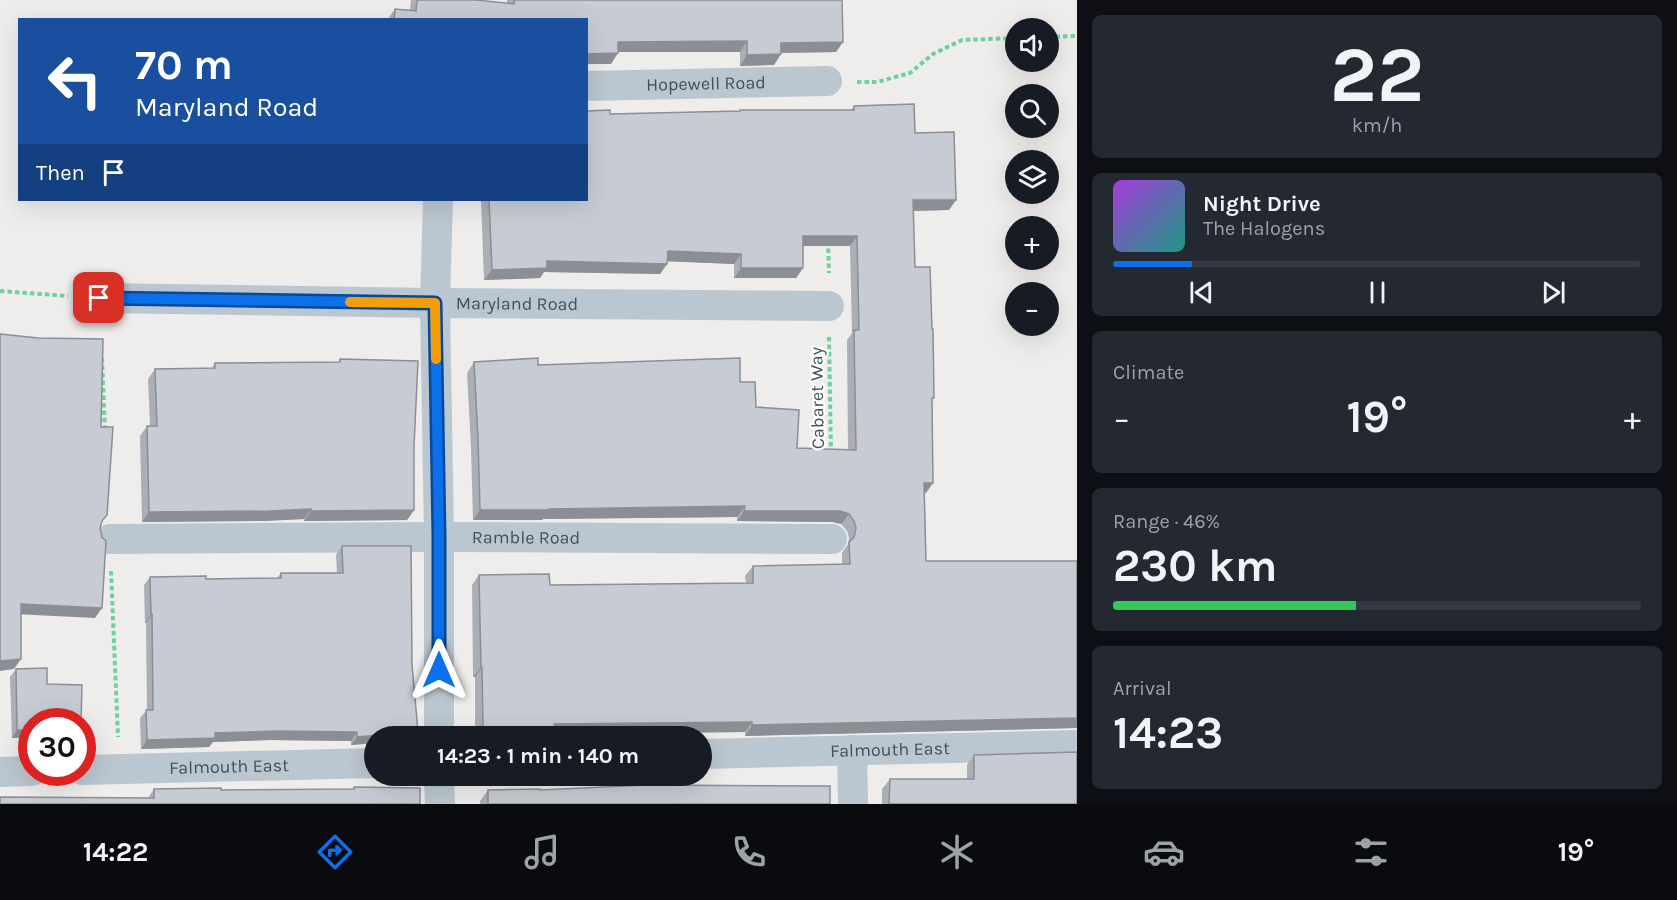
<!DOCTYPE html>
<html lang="en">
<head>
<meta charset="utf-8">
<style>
  :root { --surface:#171b24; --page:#242831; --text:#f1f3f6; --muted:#9ea1a6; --line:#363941; --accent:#0b70ea }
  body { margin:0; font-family:Karla,sans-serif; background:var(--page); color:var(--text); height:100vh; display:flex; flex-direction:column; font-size:22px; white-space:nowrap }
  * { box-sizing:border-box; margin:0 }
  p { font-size:20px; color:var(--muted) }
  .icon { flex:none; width:33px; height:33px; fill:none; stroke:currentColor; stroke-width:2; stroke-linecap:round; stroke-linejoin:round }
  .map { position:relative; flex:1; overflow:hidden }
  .details { display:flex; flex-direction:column; gap:15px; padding:15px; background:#0d0f14; width:600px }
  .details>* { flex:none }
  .top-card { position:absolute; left:18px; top:18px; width:570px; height:183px; border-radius:0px; box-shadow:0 6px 24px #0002; background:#1a4fa0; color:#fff; overflow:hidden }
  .fabs { position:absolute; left:1005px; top:18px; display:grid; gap:12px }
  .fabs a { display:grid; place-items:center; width:54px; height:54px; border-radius:50%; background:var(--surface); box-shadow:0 6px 24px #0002; font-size:30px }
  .speed { position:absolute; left:18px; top:708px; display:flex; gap:12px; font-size:30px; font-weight:700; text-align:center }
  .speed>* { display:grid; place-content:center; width:78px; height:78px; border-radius:50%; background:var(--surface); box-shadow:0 6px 24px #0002; line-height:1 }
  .speed .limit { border:9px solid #d22; background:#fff; color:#111 }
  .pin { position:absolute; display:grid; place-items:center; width:51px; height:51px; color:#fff; margin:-26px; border-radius:12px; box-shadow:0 3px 9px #0006 }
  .me { position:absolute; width:66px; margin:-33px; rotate:0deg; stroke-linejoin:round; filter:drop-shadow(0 0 4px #0008) }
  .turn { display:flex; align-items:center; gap:21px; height:126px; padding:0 18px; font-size:27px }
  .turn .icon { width:78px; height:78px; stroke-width:2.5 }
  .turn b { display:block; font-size:42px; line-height:51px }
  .then { display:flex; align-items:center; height:57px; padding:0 18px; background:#0003; gap:12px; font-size:22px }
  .big { font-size:45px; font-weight:700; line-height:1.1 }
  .details .tile { flex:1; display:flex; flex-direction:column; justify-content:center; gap:9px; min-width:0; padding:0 21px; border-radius:9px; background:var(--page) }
  .details .dial { align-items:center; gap:0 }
  .dial b { font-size:78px; line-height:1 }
  .song { display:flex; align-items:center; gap:18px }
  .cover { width:72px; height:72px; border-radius:9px; background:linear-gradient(135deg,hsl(280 70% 55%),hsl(170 70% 35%)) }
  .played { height:6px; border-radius:3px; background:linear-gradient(90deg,var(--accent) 15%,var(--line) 15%) }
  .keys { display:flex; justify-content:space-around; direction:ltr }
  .heat { display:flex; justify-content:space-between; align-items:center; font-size:33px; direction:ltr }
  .charge { height:9px; border-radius:4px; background:linear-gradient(90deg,#34c759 46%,var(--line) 0) }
  .trip { position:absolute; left:364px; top:726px; width:348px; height:60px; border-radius:30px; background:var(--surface); box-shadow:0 6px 24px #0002; font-weight:700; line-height:60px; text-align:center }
  .menu { display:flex; height:96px; justify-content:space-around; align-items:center; background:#090b0e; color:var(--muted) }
  .menu .icon { width:42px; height:42px }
  .menu .selected { color:var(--accent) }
  .menu b { font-size:27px; color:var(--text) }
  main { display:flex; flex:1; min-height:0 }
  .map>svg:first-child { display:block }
</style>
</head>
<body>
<main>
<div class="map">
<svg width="1077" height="804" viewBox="0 0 1077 804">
  <rect width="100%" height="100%" fill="#efecec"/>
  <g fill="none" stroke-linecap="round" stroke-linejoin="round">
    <!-- path -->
    <g stroke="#6bd29e" stroke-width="4" stroke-dasharray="4.5 3" stroke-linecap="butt">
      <path d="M 1048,37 L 1077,36"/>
      <path d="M 857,82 L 877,82 L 910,73 L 933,54 L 962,40 L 1016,38"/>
      <path d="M 828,241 L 829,273"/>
      <path d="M 0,291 L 68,296"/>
      <path d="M 829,337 L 831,453"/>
      <path d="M 102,358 L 105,432"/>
      <path d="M 111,571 L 118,737"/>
      <path d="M 645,776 L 645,790"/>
    </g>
    <!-- minor -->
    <g stroke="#bbc7d0" stroke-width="30">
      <path id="s1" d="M 586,86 L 827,81"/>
      <path d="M 438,200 L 435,303 L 439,537 L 439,736"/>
      <path id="s2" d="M 99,298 L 435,303 L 829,306"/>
      <path id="s3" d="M 110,539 L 439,537 L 832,539"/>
      <path d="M 852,750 L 853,804"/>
      <path id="s4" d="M 702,754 L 1077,745"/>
      <path id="s5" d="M 82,770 L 375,763"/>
      <path d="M 0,772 L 32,771"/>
      <path d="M 439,776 L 440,804"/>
    </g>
  </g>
  <!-- wall -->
  <g fill="#abafb5">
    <path d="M 411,0 L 476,0 L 507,3 L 507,0 L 842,0 L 843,42 L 836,52 L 781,53 L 774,65 L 740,66 L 740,52 L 618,52 L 611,64 L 586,20 L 387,20 L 395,9 L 410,10 Z"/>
    <path d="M 854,106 L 915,133 L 949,210 L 913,211 L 915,267 L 932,401 L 926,493 L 924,493 L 926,561 L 1077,728 L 745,736 L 745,732 L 551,734 L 550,736 L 475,736 L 475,677 L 473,677 L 472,585 L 479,575 L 550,585 L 746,583 L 745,576 L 753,566 L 842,564 L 842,553 L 848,544 L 849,538 L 847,531 L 841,524 L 833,522 L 737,521 L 737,517 L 543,519 L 542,520 L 473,520 L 471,448 L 467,373 L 474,362 L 538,365 L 740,382 L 756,407 L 797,448 L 848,450 L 847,340 L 852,333 L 850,246 L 803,246 L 803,268 L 796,278 L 734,278 L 734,264 L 667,261 L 667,264 L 660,274 L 544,272 L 540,278 L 484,280 L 481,200 L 586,200 L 610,114 L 739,111 L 740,110 L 851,110 Z"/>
    <path d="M 340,359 L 414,446 L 414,510 L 407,520 L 304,521 L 304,519 L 263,521 L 142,522 L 140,436 L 147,426 L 150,426 L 148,379 L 155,369 L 212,368 L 215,363 L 338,362 Z"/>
    <path d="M 342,546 L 412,664 L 418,732 L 414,736 L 375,736 L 375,743 L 351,745 L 351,741 L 271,740 L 213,742 L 209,747 L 141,749 L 140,718 L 147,710 L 146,623 L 145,623 L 144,585 L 150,577 L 206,579 L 277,578 L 281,573 L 337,573 L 336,555 Z"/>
    <path d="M 16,669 L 47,684 L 32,722 L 32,737 L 12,738 L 10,677 Z"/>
    <path d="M 974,755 L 1077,804 L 882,804 L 882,789 L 890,779 L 967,779 L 967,765 Z"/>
    <path d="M 354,787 L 420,804 L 148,798 L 154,789 L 221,790 L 353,789 Z"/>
    <path d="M 488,790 L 540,790 L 830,804 L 480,804 L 480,801 Z"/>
  </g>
  <!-- shaded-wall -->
  <g fill="#8b8e94">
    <path d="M 747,41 L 740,52 L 611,52 L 618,42 Z"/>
    <path d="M 843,42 L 836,52 L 774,53 L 781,43 Z"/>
    <path d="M 618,53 L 611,64 L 586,64 L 586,54 Z"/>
    <path d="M 781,54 L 774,65 L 740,66 L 747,55 Z"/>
    <path d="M 913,200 L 956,200 L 949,210 L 906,211 Z"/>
    <path d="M 803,236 L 857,236 L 850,246 L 796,246 Z"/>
    <path d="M 668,251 L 741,254 L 734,264 L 660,261 Z"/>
    <path d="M 547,261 L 667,264 L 660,274 L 544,272 L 540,278 L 484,280 L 492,270 Z"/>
    <path d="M 741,268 L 803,268 L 796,278 L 734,278 Z"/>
    <path d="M 924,483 L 933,483 L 926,493 L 917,493 Z"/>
    <path d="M 745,506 L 737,517 L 543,519 L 542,520 L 473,520 L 480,510 Z"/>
    <path d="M 311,509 L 304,519 L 263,521 L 142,522 L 149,512 Z"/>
    <path d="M 414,510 L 407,520 L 304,521 L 311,511 Z"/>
    <path d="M 744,511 L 840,511 L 849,514 L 841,524 L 833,522 L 737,521 Z"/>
    <path d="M 21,604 L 102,608 L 95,618 L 14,614 Z"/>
    <path d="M 151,614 L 152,614 L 146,623 L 145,623 Z"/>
    <path d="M 21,659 L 14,669 L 0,671 L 0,661 Z"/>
    <path d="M 481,667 L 482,667 L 475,677 L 473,677 Z"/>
    <path d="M 1077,718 L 1077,728 L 745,736 L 752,725 Z"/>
    <path d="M 752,722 L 745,732 L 551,734 L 550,736 L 478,736 L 483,729 L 554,724 Z"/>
    <path d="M 17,730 L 32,730 L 32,737 L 12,738 Z"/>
    <path d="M 277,731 L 357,732 L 351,741 L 271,740 L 213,742 L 209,747 L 141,749 L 147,740 L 215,733 Z"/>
    <path d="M 418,732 L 414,736 L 375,736 L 375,743 L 351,745 L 357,737 Z"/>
  </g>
  <!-- building -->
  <g fill="#c7cbd3" stroke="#8b8e94" stroke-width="1.5">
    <path d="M 417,0 L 476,0 L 514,4 L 514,0 L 842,0 L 843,42 L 781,43 L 781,54 L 747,55 L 747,41 L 618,42 L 618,53 L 586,54 L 586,20 L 394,20 L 395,9 L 416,11 Z"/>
    <path d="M 914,104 L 915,133 L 954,132 L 956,200 L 913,200 L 915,267 L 930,267 L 932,329 L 933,329 L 934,398 L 932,398 L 933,483 L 924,483 L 926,561 L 1077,561 L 1077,718 L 752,725 L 752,722 L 554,724 L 555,729 L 483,729 L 482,667 L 481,667 L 479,575 L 549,574 L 550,585 L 753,583 L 753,566 L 850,564 L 849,542 L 854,537 L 856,528 L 854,521 L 849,514 L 840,511 L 744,511 L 745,506 L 549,509 L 549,510 L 480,510 L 478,438 L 474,362 L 538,358 L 538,365 L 740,358 L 740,382 L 755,382 L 756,407 L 799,410 L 797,448 L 856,450 L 854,330 L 859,330 L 857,236 L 803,236 L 803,268 L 741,268 L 741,254 L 668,251 L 667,264 L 547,261 L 547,268 L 492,270 L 489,200 L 586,200 L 586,111 L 610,110 L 610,114 L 740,111 L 740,110 L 854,110 L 854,106 Z"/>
    <path d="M 0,334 L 38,338 L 103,339 L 101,427 L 113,427 L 107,515 L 102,521 L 100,528 L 102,537 L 106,541 L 102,608 L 21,604 L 21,659 L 0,661 Z"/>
    <path d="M 340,359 L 418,361 L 414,446 L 414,510 L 311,511 L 311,509 L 270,511 L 149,512 L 147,426 L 157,426 L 155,369 L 215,368 L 215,363 L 340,362 Z"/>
    <path d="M 342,546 L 411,546 L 412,664 L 418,732 L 357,737 L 357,732 L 277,731 L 215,733 L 215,738 L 147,740 L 146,710 L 153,710 L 152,614 L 151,614 L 150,577 L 206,576 L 206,579 L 281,578 L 281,573 L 343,573 Z"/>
    <path d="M 47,668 L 47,684 L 82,685 L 81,722 L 32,722 L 32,730 L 17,730 L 16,669 Z"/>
    <path d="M 1077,752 L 1077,804 L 889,804 L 890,779 L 974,779 L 974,755 Z"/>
    <path d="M 646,785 L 830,786 L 830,804 L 488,804 L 488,790 L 540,789 L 540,790 Z"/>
    <path d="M 354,787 L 420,788 L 420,804 L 0,804 L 0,797 L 154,798 L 154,789 L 221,788 L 221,790 L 354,789 Z"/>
  </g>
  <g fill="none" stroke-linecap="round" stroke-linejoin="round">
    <defs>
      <path id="route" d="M 99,298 L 435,303 L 439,537 L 439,670"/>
    </defs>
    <!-- route casing -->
    <use href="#route" stroke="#074998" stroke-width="15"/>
    <!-- route -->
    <use href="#route" stroke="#0b70ea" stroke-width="10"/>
    <!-- slow -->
    <path stroke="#f59e0b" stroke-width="10" d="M 350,302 L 435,303 L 436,359"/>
  </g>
  <g text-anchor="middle" stroke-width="4.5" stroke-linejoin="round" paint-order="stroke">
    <!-- street labels -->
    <g font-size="18" fill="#43505b" stroke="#fff">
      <text dy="6" stroke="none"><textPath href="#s1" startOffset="120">Hopewell Road</textPath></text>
      <text dy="6" stroke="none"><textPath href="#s2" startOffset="418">Maryland Road</textPath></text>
      <text transform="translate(817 398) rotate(-91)" y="6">Cabaret Way</text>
      <text dy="6" stroke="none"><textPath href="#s3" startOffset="416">Ramble Road</textPath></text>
      <text dy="6" stroke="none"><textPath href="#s4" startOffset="188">Falmouth East</textPath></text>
      <text dy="6" stroke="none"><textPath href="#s5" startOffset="147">Falmouth East</textPath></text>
    </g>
  </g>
</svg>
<div class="fabs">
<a><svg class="icon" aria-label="sound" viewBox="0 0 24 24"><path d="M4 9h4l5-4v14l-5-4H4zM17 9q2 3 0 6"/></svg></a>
<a><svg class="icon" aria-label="search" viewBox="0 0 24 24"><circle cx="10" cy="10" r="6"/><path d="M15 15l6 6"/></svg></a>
<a><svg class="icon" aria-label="layers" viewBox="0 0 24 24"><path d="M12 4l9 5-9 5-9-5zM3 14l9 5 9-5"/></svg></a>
<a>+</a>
<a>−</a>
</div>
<div class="speed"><div class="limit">30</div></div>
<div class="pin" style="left:99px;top:298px;background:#d93025"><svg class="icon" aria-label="arrive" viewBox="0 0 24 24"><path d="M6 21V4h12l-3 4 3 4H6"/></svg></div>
<svg class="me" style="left:439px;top:670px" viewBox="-20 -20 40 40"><path d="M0-17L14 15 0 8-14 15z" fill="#0b70ea" stroke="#fff" stroke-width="4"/></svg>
<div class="trip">14:23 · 1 min · 140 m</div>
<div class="top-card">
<div class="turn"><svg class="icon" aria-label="left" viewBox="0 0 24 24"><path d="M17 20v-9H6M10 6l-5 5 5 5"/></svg><div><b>70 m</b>Maryland Road</div></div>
<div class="then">Then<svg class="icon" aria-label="arrive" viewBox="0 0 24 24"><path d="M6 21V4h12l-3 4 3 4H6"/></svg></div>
</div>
</div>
<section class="details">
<div class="tile dial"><b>22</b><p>km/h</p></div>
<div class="tile">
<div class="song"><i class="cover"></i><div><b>Night Drive</b><p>The Halogens</p></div></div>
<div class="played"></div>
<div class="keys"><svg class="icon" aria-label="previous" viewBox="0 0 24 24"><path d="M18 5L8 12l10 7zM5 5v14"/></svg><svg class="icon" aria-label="pause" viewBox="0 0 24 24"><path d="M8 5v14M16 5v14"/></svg><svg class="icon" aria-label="next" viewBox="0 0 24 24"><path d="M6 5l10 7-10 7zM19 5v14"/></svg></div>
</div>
<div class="tile"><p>Climate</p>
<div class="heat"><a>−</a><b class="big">19°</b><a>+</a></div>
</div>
<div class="tile"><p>Range · 46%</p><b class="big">230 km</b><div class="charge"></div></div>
<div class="tile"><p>Arrival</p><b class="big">14:23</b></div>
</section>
</main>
<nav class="menu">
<b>14:22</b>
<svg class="icon selected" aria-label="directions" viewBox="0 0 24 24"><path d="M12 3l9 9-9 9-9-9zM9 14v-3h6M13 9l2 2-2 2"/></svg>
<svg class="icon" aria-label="music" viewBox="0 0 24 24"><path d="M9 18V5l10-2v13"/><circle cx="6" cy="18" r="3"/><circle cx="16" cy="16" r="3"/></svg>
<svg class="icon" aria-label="phone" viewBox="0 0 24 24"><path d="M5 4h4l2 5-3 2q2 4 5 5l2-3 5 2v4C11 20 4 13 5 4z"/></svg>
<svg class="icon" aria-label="climate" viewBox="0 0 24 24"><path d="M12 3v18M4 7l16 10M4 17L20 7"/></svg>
<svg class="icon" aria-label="car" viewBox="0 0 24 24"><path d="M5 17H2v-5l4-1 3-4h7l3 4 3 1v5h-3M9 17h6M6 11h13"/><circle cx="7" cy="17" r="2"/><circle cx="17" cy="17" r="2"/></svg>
<svg class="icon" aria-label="filters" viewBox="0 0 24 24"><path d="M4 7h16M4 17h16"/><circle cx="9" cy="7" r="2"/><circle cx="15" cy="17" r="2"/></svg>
<b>19°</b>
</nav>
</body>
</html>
